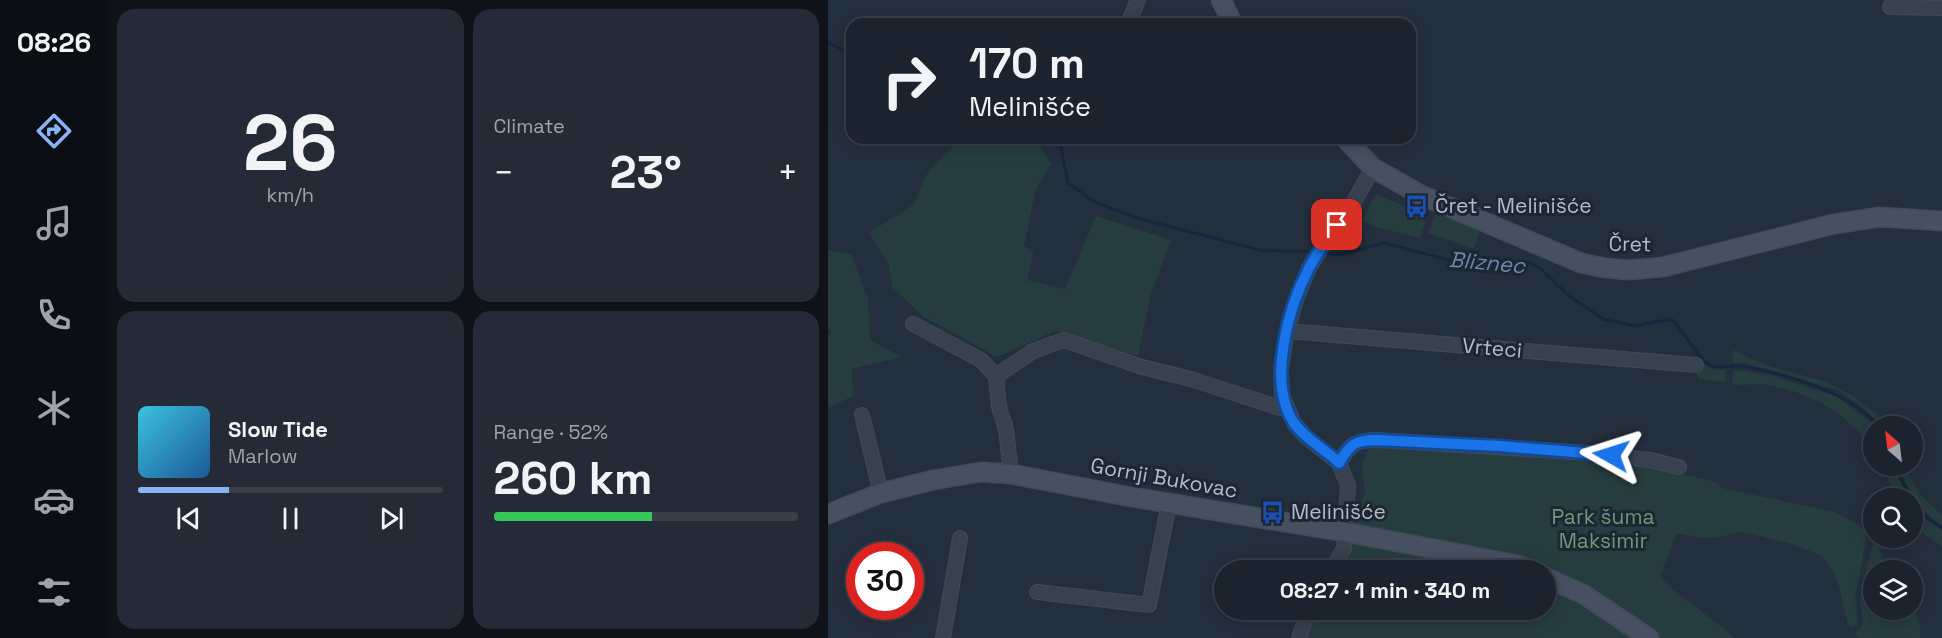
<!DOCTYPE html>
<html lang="en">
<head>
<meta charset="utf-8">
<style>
  :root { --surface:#1b232e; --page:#242b36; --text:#f1f3f6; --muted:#a0a4aa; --line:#39404a; --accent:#8ab4f8 }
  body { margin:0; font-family:"Space Grotesk",sans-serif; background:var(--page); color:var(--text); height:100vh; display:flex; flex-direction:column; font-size:22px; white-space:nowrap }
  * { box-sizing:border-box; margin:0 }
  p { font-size:20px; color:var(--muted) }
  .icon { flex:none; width:33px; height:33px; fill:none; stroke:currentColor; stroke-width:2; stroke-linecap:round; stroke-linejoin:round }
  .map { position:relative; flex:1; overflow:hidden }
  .panel { display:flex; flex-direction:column; gap:9px; padding:9px; background:#0f1319; width:720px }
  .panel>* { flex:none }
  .top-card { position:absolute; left:18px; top:18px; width:570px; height:126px; border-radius:18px; box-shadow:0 3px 15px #0003,0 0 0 2px var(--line); background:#1b232e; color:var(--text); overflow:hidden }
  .needle { width:39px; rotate:332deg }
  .buttons { position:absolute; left:1035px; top:416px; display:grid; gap:12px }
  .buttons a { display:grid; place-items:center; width:60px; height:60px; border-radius:50%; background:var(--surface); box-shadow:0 3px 15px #0003,0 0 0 2px var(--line); font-size:30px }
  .speed { position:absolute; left:18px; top:542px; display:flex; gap:12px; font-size:30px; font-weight:700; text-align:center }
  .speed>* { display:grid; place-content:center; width:78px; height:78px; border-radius:50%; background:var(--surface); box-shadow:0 3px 15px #0003,0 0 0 2px var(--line); line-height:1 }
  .speed .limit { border:9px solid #d22; background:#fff; color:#111 }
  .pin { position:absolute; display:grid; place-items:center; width:51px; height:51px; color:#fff; margin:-26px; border-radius:12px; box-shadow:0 3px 9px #0006 }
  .me { position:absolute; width:66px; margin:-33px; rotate:276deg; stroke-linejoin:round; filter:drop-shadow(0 0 4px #0008) }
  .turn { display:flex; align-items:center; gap:21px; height:126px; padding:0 24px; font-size:27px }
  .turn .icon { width:78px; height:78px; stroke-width:2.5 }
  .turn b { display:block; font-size:42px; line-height:51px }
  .big { font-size:45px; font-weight:600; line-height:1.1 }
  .panel .widget { flex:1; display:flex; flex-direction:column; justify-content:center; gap:9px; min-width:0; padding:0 21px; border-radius:18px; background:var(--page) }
  .panel .dial { align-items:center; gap:0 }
  .dial b { font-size:78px; line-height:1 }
  .song { display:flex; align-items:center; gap:18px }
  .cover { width:72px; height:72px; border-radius:9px; background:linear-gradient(135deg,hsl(190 70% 55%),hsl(210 70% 35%)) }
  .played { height:6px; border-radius:3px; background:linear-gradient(90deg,var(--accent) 30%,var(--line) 30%) }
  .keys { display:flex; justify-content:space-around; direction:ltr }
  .heat { display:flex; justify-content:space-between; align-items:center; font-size:33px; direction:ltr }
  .charge { height:9px; border-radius:4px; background:linear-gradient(90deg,#34c759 52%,var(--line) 0) }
  .panel .tiles { flex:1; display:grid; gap:9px; grid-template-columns:repeat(2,1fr) }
  .trip { position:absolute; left:386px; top:560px; width:342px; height:60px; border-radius:30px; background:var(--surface); box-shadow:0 3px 15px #0003,0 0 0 2px var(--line); font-weight:600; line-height:60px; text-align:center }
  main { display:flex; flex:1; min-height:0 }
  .dock { display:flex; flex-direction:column; width:108px; justify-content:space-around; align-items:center; background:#0b0e12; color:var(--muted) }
  .dock .icon { width:42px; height:42px }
  .dock .selected { color:var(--accent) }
  .dock b { font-size:27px; color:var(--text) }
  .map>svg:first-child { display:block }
</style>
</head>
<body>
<main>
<nav class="dock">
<b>08:26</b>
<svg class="icon selected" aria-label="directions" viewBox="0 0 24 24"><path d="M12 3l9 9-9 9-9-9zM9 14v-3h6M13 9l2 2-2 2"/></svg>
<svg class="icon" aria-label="music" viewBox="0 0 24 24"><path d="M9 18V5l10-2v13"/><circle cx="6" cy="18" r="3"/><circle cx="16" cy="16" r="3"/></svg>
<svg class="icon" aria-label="phone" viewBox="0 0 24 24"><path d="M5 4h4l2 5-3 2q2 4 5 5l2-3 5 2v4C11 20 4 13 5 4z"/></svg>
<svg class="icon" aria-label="climate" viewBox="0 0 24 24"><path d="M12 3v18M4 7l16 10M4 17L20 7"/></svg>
<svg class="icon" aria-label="car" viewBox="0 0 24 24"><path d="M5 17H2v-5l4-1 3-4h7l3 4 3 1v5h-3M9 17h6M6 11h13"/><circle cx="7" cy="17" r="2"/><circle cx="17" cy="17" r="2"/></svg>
<svg class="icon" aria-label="filters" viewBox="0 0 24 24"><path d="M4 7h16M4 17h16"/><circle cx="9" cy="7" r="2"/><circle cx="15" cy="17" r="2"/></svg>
</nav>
<section class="panel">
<div class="tiles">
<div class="widget dial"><b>26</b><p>km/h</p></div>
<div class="widget"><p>Climate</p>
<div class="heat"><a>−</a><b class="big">23°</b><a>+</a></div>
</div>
<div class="widget">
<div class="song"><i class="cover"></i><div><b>Slow Tide</b><p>Marlow</p></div></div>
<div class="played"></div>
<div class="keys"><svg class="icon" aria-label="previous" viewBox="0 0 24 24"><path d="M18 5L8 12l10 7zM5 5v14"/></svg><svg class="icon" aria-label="pause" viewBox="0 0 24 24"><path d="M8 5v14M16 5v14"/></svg><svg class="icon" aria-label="next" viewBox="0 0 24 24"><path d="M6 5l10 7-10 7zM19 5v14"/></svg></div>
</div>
<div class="widget"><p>Range · 52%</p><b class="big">260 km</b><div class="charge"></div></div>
</div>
</section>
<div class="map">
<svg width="1114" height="638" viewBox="0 0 1114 638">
  <rect width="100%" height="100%" fill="#242f3e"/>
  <!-- green -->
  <g fill="#263c3f">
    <path d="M 132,138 L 207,138 L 223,164 L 208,189 L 196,246 L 206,251 L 199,280 L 237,289 L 268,216 L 343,240 L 323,294 L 310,356 L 227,331 L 169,357 L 95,316 L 65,288 L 60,264 L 41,233 L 85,205 L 100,172 Z"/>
    <path d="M 548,194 L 599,216 L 592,238 L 547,227 L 534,220 Z"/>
    <path d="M 607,214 L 652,229 L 646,249 L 600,233 Z"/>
    <path d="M 0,250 L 23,254 L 40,300 L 42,340 L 74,357 L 24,369 L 25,396 L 0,408 L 0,334 L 3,332 L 0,328 Z"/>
    <path d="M 905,350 L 937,365 L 999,382 L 1028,398 L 1050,415 L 1059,426 L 1054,426 L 1029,403 L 1011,391 L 917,363 L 905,363 Z"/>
    <path d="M 875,364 L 885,370 L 898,370 L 898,382 L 869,379 L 870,369 Z"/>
    <path d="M 905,370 L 938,374 L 1010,397 L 1047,426 L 1046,426 L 1045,449 C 1020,414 983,393 941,385 C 928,382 915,387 904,384 Z"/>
    <path d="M 543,444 L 794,460 L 888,482 L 894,488 L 1007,512 L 1040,530 L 1027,599 L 1030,624 L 1023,628 L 1020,625 L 1011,586 L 1005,571 L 993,555 L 963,544 L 914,532 L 885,538 L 871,538 L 849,533 L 832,577 L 843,588 L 908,638 L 476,638 L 486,609 L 717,609 L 717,570 L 509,570 L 524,545 L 526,513 L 537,494 L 534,465 Z"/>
    <path d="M 1054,465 L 1065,465 L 1067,472 L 1082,498 L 1068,498 Z"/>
    <path d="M 1071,465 L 1076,465 L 1092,495 L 1114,515 L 1114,525 C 1092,513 1078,488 1071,465 Z"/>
    <path d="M 1085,502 L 1093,516 L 1114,530 L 1114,546 L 1086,527 Z"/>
    <path d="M 1047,537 L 1059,570 L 1046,570 L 1046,609 L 1084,609 L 1085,606 L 1092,627 L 1092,638 L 1030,638 L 1026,633 C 1041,628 1031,612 1032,599 C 1034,579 1042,557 1047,537 Z"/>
  </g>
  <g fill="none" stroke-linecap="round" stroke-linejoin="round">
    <!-- stream -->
    <g stroke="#17263c" stroke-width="3">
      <path d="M 0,42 L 24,55"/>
      <path d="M 231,138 L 240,183 L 265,201 L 309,218 L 432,250 L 485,252"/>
      <path d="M 495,253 L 511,255 L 556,243 L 632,263 L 703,263 L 714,270 L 741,296 L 775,319 L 807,326 L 843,319 C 856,330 869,358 882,365 C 890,369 904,365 914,366 C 955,373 1023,392 1050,426"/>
      <path d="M 1067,465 L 1069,472 L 1084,498"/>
      <path d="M 1084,499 L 1096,516 L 1114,528"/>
    </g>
    <defs>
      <g id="street">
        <path d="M 1062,7 L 1114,8"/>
        <path d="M 300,24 L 310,0"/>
        <path d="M 85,324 L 153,360 L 168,376 L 171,407 L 178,429 L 183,474"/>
        <path d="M 459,331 L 868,365"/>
        <path d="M 168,376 L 205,351 L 236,340 L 314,367 L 363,379 L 452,408 L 458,407"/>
        <path d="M 34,415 L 53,493"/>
        <path d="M 511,463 C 522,444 527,440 549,440 L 763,453 L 822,460 L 851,467"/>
        <path d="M 504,570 L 516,548 L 520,485 L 511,463 L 477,436 L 466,423 L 454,395 L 453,368 L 459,331 L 468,300 L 481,268 L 499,239 L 520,212 L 545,168"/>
        <path d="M 209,592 L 321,605 L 341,503"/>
        <path d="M 115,638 L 132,538"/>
        <path d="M 471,638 L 481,609"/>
      </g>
      <g id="secondary">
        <path d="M 393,0 L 405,24"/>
        <path d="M 517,138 L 545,168 L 593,195 L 753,263 L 777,268 L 801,270 L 835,267 L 1006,224 L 1052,217 L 1114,221"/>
        <path d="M 0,514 L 53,493 L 105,480 L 153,472 L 183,474 L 298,496 L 517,532 L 690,565 L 702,570"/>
        <path d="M 717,577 L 755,594 L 821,638"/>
      </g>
    </defs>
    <!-- street casing -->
    <use href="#street" stroke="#414a57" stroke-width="16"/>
    <!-- secondary casing -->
    <use href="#secondary" stroke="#414a57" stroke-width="21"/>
    <!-- street -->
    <use href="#street" stroke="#38414e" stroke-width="14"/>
    <!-- secondary -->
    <use href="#secondary" stroke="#465061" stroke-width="18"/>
  </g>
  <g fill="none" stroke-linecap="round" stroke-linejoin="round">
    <defs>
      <path id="route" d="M 509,225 C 499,239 489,253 481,268 C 460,308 439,382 466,423 C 478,440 496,448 511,463 C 522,444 527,440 549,440 L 671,446 L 783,455"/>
    </defs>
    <!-- route casing -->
    <use href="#route" stroke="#114b97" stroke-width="15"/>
    <!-- route -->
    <use href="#route" stroke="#1a73e8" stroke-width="10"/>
  </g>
  <!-- icons -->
  <defs>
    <symbol id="bus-bare" viewBox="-9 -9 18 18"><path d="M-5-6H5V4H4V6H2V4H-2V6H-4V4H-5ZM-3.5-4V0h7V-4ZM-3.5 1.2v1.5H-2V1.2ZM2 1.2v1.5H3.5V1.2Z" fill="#1a4fb4" stroke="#1d2633" stroke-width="2.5" paint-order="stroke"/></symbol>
  </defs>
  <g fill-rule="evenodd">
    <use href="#bus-bare" x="572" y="190" width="33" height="33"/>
    <use href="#bus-bare" x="428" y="496" width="33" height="33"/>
  </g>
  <g text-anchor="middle" stroke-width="6" stroke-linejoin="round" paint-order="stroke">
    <!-- poi labels -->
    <g font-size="21" fill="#b4bcc9" stroke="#1d2633" text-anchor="start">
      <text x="607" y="213">Čret - Melinišće</text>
      <text x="463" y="519">Melinišće</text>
    </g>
    <!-- street labels -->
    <g font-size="21" fill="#b4bcc9" stroke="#1d2633">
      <text transform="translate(802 244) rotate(1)" y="7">Čret</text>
      <text transform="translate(664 348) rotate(5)" y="7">Vrteci</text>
      <text transform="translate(336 478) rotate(10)" y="7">Gornji Bukovac</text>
    </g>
    <!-- park labels -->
    <g font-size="21" fill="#6b9a76" stroke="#1d2633">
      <text x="775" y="524">Park šuma<tspan x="775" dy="24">Maksimir</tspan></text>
    </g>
    <!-- water labels -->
    <g font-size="22" font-style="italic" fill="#6d86a8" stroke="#1d2633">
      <text transform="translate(659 262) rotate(5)" y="8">Bliznec</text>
    </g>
  </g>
</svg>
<div class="buttons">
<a><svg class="needle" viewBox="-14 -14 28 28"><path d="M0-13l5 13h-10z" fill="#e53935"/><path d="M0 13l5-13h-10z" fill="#a0a4aa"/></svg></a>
<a><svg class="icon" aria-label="search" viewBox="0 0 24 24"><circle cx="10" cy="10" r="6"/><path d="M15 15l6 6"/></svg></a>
<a><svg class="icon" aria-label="layers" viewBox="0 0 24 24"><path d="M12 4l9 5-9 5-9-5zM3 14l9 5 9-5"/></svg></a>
</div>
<div class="speed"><div class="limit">30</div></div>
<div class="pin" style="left:509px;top:225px;background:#d93025"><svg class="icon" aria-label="arrive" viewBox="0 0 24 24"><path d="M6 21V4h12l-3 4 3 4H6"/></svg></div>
<svg class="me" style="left:783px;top:455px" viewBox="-20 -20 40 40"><path d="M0-17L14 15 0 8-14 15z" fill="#1a73e8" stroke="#fff" stroke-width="4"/></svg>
<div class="trip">08:27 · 1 min · 340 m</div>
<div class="top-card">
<div class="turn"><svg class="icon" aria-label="right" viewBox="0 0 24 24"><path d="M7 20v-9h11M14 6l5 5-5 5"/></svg><div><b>170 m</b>Melinišće</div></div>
</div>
</div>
</main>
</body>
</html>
